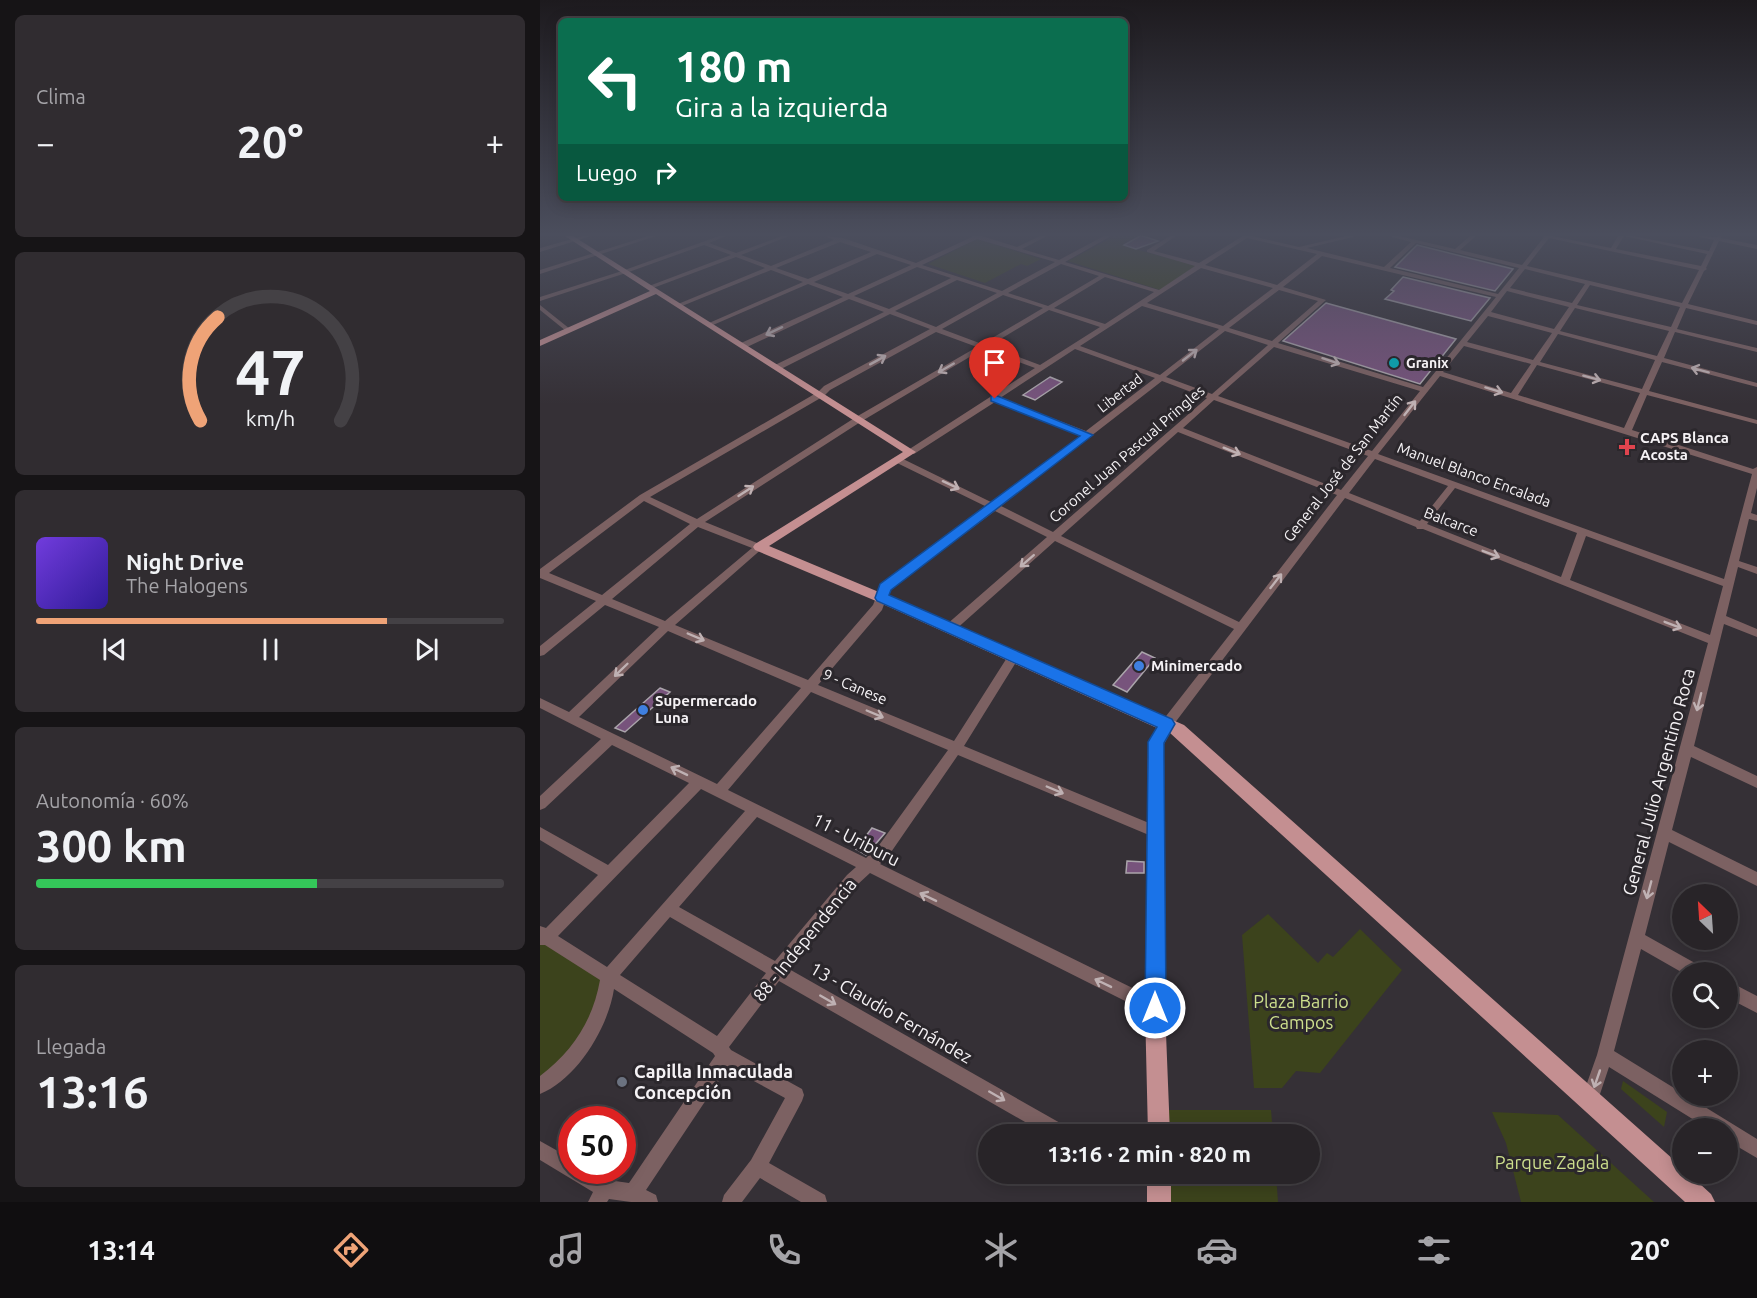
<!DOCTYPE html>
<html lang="es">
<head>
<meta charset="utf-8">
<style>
  :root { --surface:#282428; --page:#302c30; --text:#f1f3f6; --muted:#a5a4a8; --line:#444145; --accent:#efa377 }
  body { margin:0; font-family:Ubuntu,sans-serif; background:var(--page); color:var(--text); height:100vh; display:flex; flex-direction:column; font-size:22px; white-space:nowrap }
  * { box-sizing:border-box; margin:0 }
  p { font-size:20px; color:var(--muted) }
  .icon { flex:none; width:33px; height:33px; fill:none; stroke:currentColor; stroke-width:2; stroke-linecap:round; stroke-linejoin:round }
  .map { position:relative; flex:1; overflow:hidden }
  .sheet { display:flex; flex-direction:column; gap:15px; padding:15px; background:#161416; width:540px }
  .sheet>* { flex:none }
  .hud { position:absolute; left:18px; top:18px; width:570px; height:183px; border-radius:9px; box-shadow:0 3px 15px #0003,0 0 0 2px var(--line); background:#0b6e4f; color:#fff; overflow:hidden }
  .needle { width:39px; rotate:335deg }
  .tools { position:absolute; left:1132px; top:884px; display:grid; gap:12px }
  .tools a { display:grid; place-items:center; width:66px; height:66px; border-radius:50%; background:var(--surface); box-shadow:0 3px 15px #0003,0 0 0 2px var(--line); font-size:30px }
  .speed { position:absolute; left:18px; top:1106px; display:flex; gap:12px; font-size:30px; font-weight:700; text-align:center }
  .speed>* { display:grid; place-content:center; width:78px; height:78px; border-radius:50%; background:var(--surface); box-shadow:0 3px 15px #0003,0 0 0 2px var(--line); line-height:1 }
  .speed .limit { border:9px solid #d22; background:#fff; color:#111 }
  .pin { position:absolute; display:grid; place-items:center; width:51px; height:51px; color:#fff; margin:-62px -26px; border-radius:50% 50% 50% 0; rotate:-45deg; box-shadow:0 0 6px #0007 }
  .pin .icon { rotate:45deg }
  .me { position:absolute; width:66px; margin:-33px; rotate:0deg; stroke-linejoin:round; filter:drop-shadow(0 0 4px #0008) }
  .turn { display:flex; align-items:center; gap:21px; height:126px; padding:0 18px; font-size:27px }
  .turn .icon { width:78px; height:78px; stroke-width:2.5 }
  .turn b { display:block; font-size:42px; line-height:51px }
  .then { display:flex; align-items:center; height:57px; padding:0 18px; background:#0003; gap:12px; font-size:22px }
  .big { font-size:45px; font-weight:700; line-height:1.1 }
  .sheet .card { flex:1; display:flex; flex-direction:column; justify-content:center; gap:9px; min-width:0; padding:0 21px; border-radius:9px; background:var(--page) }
  .sheet .dial { align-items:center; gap:0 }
  .dial svg { height:156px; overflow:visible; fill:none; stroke:var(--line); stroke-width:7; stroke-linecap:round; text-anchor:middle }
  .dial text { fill:var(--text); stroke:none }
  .song { display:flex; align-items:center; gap:18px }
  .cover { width:72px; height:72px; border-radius:9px; background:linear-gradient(135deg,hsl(260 70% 55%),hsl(250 70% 35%)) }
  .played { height:6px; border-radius:3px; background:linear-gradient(90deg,var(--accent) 75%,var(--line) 75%) }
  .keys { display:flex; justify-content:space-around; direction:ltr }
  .heat { display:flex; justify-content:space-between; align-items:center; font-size:33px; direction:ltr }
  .charge { height:9px; border-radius:4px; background:linear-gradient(90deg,#34c759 60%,var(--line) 0) }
  .trip { position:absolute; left:438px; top:1124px; width:342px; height:60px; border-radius:30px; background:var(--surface); box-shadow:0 3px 15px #0003,0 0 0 2px var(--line); font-weight:700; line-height:60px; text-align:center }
  .tab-bar { display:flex; height:96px; justify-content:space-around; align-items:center; background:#100e10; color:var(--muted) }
  .tab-bar .icon { width:42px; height:42px }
  .tab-bar .selected { color:var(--accent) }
  .tab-bar b { font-size:27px; color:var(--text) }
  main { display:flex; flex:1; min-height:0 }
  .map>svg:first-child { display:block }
</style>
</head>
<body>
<main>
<section class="sheet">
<div class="card"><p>Clima</p>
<div class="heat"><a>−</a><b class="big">20°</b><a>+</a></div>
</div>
<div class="card dial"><svg viewBox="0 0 100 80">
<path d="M14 69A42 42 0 1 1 86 69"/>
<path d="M14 69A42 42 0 0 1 23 16" stroke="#efa377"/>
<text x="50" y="56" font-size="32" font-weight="700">47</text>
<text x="50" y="72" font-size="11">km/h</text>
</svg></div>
<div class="card">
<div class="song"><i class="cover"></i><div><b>Night Drive</b><p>The Halogens</p></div></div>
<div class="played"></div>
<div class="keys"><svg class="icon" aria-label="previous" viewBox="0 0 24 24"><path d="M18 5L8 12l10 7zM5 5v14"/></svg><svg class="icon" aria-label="pause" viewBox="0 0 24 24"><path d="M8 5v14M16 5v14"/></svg><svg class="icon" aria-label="next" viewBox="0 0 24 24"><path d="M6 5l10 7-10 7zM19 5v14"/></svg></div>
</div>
<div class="card"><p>Autonomía · 60%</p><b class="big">300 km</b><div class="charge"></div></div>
<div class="card"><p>Llegada</p><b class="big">13:16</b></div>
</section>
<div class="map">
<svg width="1217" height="1202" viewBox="0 0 1217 1202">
  <rect width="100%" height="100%" fill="#353036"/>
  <!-- green -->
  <g fill="#3c431c">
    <path d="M 575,236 L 597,236 L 584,243 L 584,246 L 657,266 L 620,290 L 528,261 Z"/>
    <path d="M 437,239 L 501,259 L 487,266 L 481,264 L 445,283 L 388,264 Z"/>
    <path d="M 728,914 L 778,963 L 787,953 L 793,957 L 820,929 L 862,970 L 780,1073 L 756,1071 L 742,1088 L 714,1088 L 702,935 Z"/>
    <path d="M 0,938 L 68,977 L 54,1027 L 0,1086 Z"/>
    <path d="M 1083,1081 L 1127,1112 L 1124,1127 L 1081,1089 Z"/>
    <path d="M 627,1110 L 731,1110 L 733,1134 L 626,1134 Z"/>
    <path d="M 952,1112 L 1018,1115 L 1114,1202 L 981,1202 L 966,1143 Z"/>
    <path d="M 626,1173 L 736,1173 L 738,1202 L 626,1202 Z"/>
  </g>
  <!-- building -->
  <g fill="#77537c" stroke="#aaa4ab" stroke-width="1.5">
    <path d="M 600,236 L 603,236 L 618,241 L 596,249 L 584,245 Z"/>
    <path d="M 877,245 L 973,269 L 955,291 L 855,267 Z"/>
    <path d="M 863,277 L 950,298 L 931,321 L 845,299 L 854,291 L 851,290 Z"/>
    <path d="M 786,303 L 916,339 L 880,384 L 743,341 Z"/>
    <path d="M 510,377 L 522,382 L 495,400 L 483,395 Z"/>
    <path d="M 602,652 L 615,658 L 587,692 L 573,685 Z"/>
    <path d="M 120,688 L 130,692 L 85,732 L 75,728 Z"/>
    <path d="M 332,828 L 345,833 L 326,855 L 316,849 Z"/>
    <path d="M 587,861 L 604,862 L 604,873 L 586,873 Z"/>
  </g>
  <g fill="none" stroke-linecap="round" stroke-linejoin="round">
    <!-- minor -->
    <g fill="#7c6162" fill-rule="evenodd">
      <path d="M 43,236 L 51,236 L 0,252 L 0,248 Z"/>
      <path d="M 108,236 L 116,236 L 0,274 L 0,270 Z"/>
      <path d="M 179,236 L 186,236 L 169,243 L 196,253 L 242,236 L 249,236 L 201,255 L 231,266 L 294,240 L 285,236 L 303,238 L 376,263 L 432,237 L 431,236 L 442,236 L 477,247 L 500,236 L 507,236 L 482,249 L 519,260 L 564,236 L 571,236 L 525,262 L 619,290 L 655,266 L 607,252 L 607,250 L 630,236 L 636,236 L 614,251 L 659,263 L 703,236 L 712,236 L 759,247 L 806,236 L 814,236 L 813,237 L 767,248 L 844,267 L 871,242 L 852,237 L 851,236 L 859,236 L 915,249 L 930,236 L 936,236 L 920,250 L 982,265 L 1004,237 L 1003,236 L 1012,236 L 1071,248 L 1078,236 L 1084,236 L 1076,249 L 1161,266 L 1167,254 L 1084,236 L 1093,236 L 1169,251 L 1174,240 L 1160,237 L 1159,236 L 1176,237 L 1182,236 L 1181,238 L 1217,245 L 1217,249 L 1179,241 L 1166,268 L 1167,269 L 1164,271 L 1148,304 L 1217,321 L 1217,325 L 1146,308 L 1137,329 L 1217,348 L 1217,352 L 1135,332 L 1124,358 L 1217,383 L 1217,387 L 1122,362 L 1109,391 L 1217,420 L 1217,424 L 1107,395 L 1092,430 L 1213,469 L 1217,467 L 1217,488 L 1211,513 L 1217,515 L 1217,521 L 1209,519 L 1199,561 L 1217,567 L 1217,574 L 1198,567 L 1186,616 L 1217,629 L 1217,637 L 1184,624 L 1154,746 L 1217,776 L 1217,788 L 1151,757 L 1132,830 L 1217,872 L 1217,886 L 1129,842 L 1105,935 L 1162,967 L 1165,972 L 1143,973 L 1101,949 L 1074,1051 L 1217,1139 L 1217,1158 L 1188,1141 L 1188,1128 L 1167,1128 L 1069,1067 L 1056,1106 L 1050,1109 L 1044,1106 L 1041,1100 L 1057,1055 L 1168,643 L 883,529 L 877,529 L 876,527 L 805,498 L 631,728 L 627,729 L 623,728 L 621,724 L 623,720 L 694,629 L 515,541 L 414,631 L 406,631 L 405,628 L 406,625 L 507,537 L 455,511 L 349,590 L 342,610 L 278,685 L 414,741 L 470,653 L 478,653 L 480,656 L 478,659 L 424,746 L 621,828 L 623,832 L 621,836 L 616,838 L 418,755 L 347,858 L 340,864 L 621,1002 L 623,1008 L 621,1014 L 615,1016 L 330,873 L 317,885 L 249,969 L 529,1128 L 532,1134 L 506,1134 L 239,981 L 189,1047 L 191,1050 L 262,1089 L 264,1095 L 262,1101 L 229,1163 L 285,1195 L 287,1202 L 261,1202 L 220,1178 L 202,1202 L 182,1202 L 184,1195 L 211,1160 L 245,1098 L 188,1067 L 106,1190 L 116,1195 L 118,1202 L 91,1202 L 69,1199 L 67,1202 L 48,1202 L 53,1192 L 0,1160 L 0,1141 L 32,1159 L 32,1170 L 50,1170 L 68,1180 L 89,1183 L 175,1056 L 173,1053 L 74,989 C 68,1028 37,1079 0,1094 L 0,1076 C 33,1051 53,1020 60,980 L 5,945 L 0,945 L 0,926 L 6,928 L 58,875 L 0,840 L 0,827 L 68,865 L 149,783 L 72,745 L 5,808 L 0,810 L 0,796 L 61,739 L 0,708 L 0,698 L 29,712 L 119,627 L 65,605 L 4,655 L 0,656 L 0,646 L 56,601 L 0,578 L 0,569 L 100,495 L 278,392 L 284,386 L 390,329 L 350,314 L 241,369 L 235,369 L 235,365 L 344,312 L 309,299 L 207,347 L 201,347 L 201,343 L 303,297 L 268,284 L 173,325 L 169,325 L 169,323 L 263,282 L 231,270 L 142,306 L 138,306 L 138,304 L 225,268 L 196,257 L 113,288 L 109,288 L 109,286 L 191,255 L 164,245 L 86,273 L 0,301 L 0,297 L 82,271 ZM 707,238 L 777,254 L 737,285 L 665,265 ZM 1009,238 L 1159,270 L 1142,303 L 987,266 ZM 437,239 L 515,262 L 462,291 L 382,265 ZM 300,242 L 331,252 L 268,279 L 236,268 ZM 876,243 L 979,268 L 958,294 L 850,268 ZM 337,254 L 371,265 L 308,294 L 274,282 ZM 782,256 L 956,297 L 883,387 L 738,343 L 786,300 L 743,287 ZM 521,264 L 559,276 L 508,306 L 468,293 ZM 377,267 L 411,278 L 349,309 L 314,296 ZM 661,268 L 733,288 L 683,326 L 607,303 ZM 985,269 L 1045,284 L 1032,303 L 970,288 ZM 565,277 L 614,292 L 565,324 L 514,308 ZM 417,280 L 457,293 L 396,327 L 355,311 ZM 1050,285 L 1140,307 L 1131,327 L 1037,305 ZM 739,290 L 778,301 L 732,341 L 689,328 ZM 967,291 L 1029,307 L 1014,329 L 951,312 ZM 463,295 L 503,308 L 442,344 L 402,329 ZM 602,306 L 679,329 L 620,375 L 540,346 ZM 1035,308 L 1129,331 L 1117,356 L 1020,331 ZM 509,310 L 560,327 L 500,365 L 449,346 ZM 948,316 L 1012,333 L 993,360 L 927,342 ZM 685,331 L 728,345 L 672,394 L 626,377 ZM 396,332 L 437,347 L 316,417 L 157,519 L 110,497 L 284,396 L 290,390 ZM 1018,334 L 1115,360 L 1102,389 L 1000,362 ZM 924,346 L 991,364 L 971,393 L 903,372 ZM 734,347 L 880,391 L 832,451 L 678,396 ZM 443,349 L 495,368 L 368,450 L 368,454 L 374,454 L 455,402 L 541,435 L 453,503 L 361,458 L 355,458 L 355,462 L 447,507 L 341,585 L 333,605 L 268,680 L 135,625 L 224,547 L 222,545 L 165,522 L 322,421 ZM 535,349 L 615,378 L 546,431 L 460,398 ZM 997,365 L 1100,393 L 1084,428 L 978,395 ZM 900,376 L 1212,474 L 1184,579 L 838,454 ZM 622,381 L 667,398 L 513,532 L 461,506 ZM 674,400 L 828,456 L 801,490 L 643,428 ZM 638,432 L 797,495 L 699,622 L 521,536 ZM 835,459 L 908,486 L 880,521 L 809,493 ZM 915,488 L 1037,533 L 1021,577 L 887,524 ZM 104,501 L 150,524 L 62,595 L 9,573 ZM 158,527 L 212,548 L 125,621 L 72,599 ZM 1046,536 L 1183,586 L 1170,635 L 1030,580 ZM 128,631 L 261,688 L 177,784 L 39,717 ZM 271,692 L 408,750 L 337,848 L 326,858 L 188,790 ZM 161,789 L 205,811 L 67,967 L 18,936 ZM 217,817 L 316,867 L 307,875 L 235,961 L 139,907 ZM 130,917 L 226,973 L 177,1036 L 80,975 Z"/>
      <path d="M 0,305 L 30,329 L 30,331 L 26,331 L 0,310 Z"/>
      <path d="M 1188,981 L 1217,996 L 1217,1013 L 1188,998 Z"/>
    </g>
    <!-- major -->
    <g fill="#c48f91" fill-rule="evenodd">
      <path d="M 25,236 L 33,236 L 376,452 L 229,546 L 346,595 L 644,725 L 1143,1168 L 1143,1173 L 1148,1173 L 1171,1194 L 1175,1202 L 1145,1202 L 630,733 L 624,744 L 625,1008 L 630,1134 L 608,1134 L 605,1008 L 608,743 L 617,728 L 336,601 L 215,550 L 213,547 L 215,544 L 363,452 L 116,294 L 0,346 L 0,340 L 110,291 Z"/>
      <rect x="607" y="1173" width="24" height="29"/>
    </g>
  </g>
  <!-- one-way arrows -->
  <defs><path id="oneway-shaft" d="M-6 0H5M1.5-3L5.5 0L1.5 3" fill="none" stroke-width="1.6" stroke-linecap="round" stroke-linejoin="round" transform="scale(1.5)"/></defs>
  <g stroke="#bfb1b3">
    <use href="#oneway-shaft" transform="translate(234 331) rotate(155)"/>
    <use href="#oneway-shaft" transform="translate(650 355) rotate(-38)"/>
    <use href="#oneway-shaft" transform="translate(338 360) rotate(-29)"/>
    <use href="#oneway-shaft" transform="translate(791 361) rotate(18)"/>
    <use href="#oneway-shaft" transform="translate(406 368) rotate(150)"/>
    <use href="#oneway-shaft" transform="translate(1160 370) rotate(-165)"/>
    <use href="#oneway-shaft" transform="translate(1052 378) rotate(15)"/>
    <use href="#oneway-shaft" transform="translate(954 390) rotate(17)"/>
    <use href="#oneway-shaft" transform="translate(870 408) rotate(-52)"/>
    <use href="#oneway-shaft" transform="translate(692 451) rotate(22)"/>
    <use href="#oneway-shaft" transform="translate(411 485) rotate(25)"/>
    <use href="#oneway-shaft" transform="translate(206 491) rotate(-33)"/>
    <use href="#oneway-shaft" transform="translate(951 554) rotate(21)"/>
    <use href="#oneway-shaft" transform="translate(487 561) rotate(139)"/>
    <use href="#oneway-shaft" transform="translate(736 581) rotate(-52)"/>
    <use href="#oneway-shaft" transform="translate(1133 625) rotate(21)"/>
    <use href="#oneway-shaft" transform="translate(156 637) rotate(23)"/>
    <use href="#oneway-shaft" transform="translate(81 670) rotate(136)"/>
    <use href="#oneway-shaft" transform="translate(1159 702) rotate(104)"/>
    <use href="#oneway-shaft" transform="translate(335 714) rotate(23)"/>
    <use href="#oneway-shaft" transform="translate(139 771) rotate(-154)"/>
    <use href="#oneway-shaft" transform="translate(515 790) rotate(23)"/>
    <use href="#oneway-shaft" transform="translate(1109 890) rotate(105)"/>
    <use href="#oneway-shaft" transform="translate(388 897) rotate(-154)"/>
    <use href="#oneway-shaft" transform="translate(563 983) rotate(-154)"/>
    <use href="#oneway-shaft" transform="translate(288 1000) rotate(30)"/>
    <use href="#oneway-shaft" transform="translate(1057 1079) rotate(109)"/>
    <use href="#oneway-shaft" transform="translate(457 1096) rotate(30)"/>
  </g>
  <!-- sky -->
  <linearGradient id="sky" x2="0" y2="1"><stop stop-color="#1d1a1e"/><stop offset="0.58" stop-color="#4b4e5d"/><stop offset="1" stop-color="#4b4e5d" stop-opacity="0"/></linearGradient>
  <rect width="1217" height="404" fill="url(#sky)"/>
  <!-- route -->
  <path fill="#1a73e8" stroke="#114b97" stroke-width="1.5" d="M 455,395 L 553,435 L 351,590 L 349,595 L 632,719 L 635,724 L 624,743 L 624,757 L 626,1008 L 623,1015 L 615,1018 L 608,1015 L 605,1008 L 608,757 L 608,742 L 617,727 L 337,601 L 335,598 L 340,584 L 540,436 L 451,401 L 451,396 Z"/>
  <!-- markers -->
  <circle fill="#0f9aa8" stroke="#2b272c" stroke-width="2" cx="854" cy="363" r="6"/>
  <path fill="#e0444e" stroke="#2b272c" stroke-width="2" d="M1084 438h6v6h6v6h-6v6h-6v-6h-6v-6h6z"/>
  <g fill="#3f7fe0" stroke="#2b272c" stroke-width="2">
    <circle cx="599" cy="666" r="6"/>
    <circle cx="103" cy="710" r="6"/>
  </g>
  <circle fill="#6b7280" stroke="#2b272c" stroke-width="2" cx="82" cy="1082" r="6"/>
  <g text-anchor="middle" stroke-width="6" stroke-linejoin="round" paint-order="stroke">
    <!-- far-poi labels -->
    <g font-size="14" font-weight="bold" fill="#f5f2f5" stroke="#2b272c" text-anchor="start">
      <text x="866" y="368">Granix</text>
    </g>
    <!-- far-street labels -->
    <g font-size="14" fill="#f5f2f5" stroke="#2b272c">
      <text transform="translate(580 393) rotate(-38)" y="5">Libertad</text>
    </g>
    <!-- poi labels -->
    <g font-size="15" font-weight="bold" fill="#f5f2f5" stroke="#2b272c" text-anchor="start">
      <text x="1100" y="443">CAPS Blanca<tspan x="1100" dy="17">Acosta</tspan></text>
      <text x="611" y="671">Minimercado</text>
      <text x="115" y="706">Supermercado<tspan x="115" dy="17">Luna</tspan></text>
    </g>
    <!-- street labels -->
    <g font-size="15" fill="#f5f2f5" stroke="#2b272c">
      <text transform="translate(587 454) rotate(-41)" y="5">Coronel Juan Pascual Pringles</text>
      <text transform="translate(803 468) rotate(-52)" y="5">General José de San Martín</text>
      <text transform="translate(934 475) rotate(20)" y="5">Manuel Blanco Encalada</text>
      <text transform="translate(911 522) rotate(21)" y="5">Balcarce</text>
      <text transform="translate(315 687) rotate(23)" y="5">9 - Canese</text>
    </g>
    <!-- near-street labels -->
    <g font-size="18" fill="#f5f2f5" stroke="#2b272c">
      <text transform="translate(1119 782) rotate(-75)" y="6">General Julio Argentino Roca</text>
      <text transform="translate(316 840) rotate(27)" y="6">11 - Uriburu</text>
      <text transform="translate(265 940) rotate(-51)" y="6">88 - Independencia</text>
      <text transform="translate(351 1013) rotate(30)" y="6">13 - Claudio Fernández</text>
    </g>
    <!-- near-park labels -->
    <g font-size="18" fill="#cddf8d" stroke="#2b272c">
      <text x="761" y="1008">Plaza Barrio<tspan x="761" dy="21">Campos</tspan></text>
      <text x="1012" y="1169">Parque Zagala</text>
    </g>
    <!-- near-poi labels -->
    <g font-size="18" font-weight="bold" fill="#f5f2f5" stroke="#2b272c" text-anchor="start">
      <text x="94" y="1078">Capilla Inmaculada<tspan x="94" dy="21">Concepción</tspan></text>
    </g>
  </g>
</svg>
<div class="tools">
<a><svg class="needle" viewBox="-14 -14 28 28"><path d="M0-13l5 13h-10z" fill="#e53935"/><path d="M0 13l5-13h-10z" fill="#a5a4a8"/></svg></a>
<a><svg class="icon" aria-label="search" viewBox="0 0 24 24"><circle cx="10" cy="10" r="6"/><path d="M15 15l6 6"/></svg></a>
<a>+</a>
<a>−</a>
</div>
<div class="speed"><div class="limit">50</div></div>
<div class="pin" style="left:455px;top:399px;background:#d93025"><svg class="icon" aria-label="arrive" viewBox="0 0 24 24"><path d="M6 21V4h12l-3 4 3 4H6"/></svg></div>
<svg class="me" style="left:615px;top:1008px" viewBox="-20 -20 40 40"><circle r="17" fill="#1a73e8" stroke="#fff" stroke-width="3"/><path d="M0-11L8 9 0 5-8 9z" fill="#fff"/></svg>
<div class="trip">13:16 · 2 min · 820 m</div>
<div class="hud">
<div class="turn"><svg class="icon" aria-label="left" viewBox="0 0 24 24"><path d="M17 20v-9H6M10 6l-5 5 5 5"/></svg><div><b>180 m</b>Gira a la izquierda</div></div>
<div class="then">Luego<svg class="icon" aria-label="right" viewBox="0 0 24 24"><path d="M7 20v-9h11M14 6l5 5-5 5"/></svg></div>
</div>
</div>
</main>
<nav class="tab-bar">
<b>13:14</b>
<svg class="icon selected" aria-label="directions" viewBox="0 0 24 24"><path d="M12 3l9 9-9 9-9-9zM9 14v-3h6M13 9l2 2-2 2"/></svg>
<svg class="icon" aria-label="music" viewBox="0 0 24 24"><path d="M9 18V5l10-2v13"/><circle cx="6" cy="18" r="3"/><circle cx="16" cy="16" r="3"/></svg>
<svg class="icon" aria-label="phone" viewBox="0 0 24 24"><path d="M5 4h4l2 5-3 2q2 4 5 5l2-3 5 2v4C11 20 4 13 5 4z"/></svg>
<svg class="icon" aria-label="climate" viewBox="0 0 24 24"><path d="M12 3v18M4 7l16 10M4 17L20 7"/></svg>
<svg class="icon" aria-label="car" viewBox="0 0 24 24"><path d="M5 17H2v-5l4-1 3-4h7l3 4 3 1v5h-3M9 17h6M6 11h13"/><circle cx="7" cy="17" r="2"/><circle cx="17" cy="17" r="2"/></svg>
<svg class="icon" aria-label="filters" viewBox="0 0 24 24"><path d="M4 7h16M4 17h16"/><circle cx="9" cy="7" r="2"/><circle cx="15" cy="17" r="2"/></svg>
<b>20°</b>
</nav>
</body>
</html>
